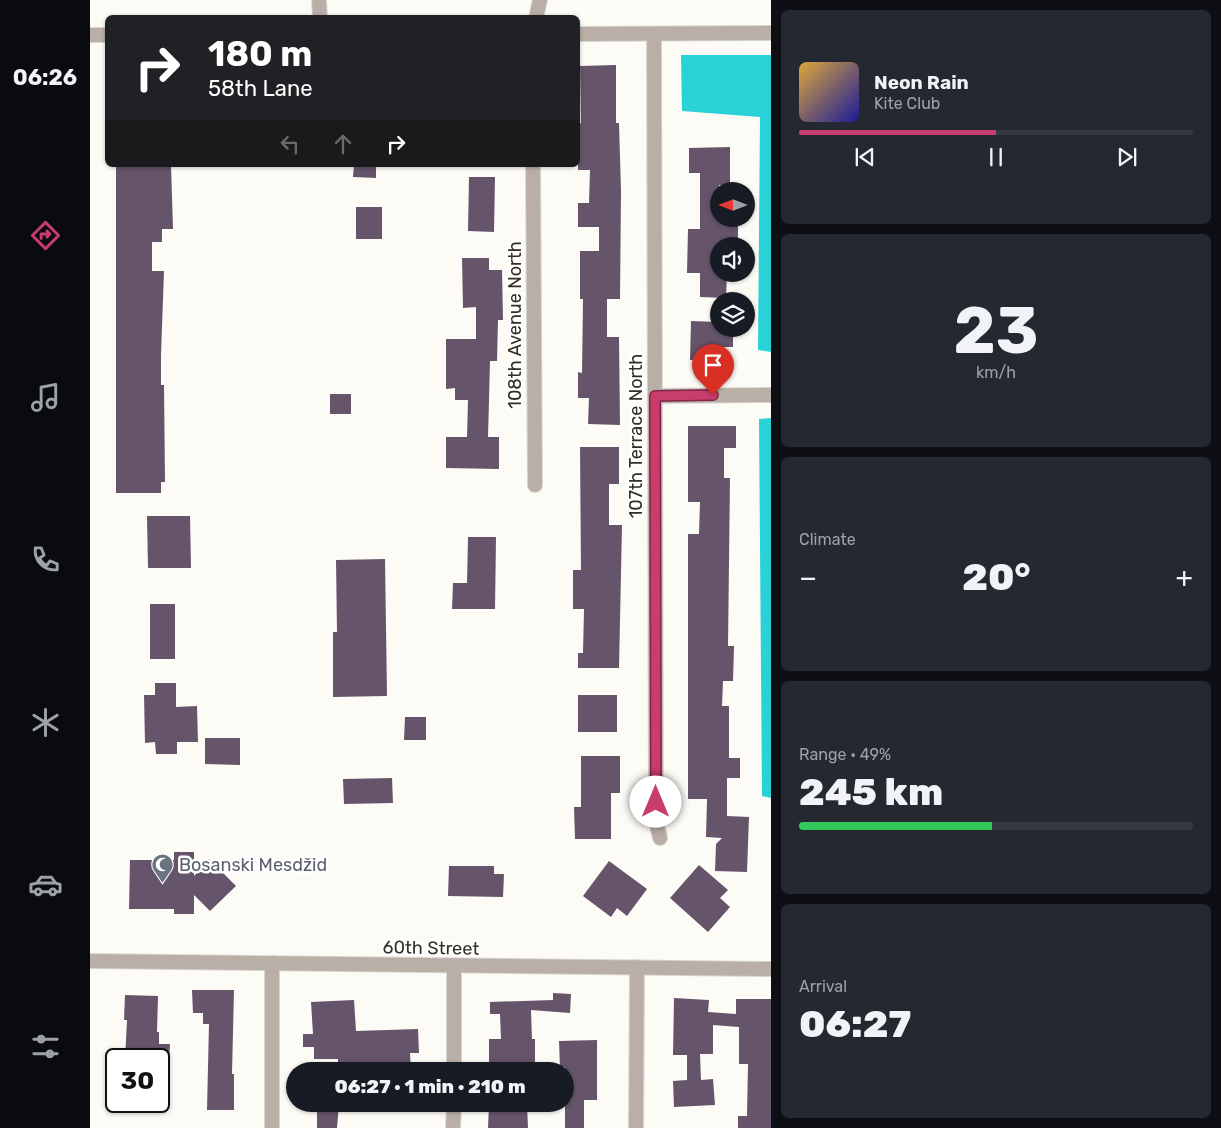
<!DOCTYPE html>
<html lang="en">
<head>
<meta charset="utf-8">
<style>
  :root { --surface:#171b24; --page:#242831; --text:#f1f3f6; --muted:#9ea1a6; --line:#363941; --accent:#c83c6e }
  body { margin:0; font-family:Rubik,sans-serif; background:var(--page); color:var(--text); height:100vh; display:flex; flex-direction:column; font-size:19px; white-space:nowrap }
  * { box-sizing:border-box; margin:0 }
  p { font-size:16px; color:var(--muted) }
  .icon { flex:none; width:28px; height:28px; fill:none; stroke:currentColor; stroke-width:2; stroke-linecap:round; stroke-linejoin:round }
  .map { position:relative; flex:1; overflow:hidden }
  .sheet { display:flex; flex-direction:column; gap:10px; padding:10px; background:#0d0f14; width:450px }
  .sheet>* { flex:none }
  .banner { position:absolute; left:15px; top:15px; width:475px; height:152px; border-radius:8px; box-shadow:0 1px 4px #0004; background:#202124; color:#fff; overflow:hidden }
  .needle { width:32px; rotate:270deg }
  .fabs { position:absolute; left:620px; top:182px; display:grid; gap:10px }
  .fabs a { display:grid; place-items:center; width:45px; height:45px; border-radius:50%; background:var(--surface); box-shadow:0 1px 4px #0004; font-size:25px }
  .speed { position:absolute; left:15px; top:1048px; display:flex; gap:10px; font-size:25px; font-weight:700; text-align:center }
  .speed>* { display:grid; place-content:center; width:65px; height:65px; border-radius:50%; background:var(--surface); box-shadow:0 1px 4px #0004; line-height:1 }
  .speed .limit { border:2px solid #111; border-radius:8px; background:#fff; color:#111 }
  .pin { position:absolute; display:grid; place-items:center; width:42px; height:42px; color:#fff; margin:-51px -21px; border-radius:50% 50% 50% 0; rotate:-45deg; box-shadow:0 0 5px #0007 }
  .pin .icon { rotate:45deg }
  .me { position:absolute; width:55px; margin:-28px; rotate:0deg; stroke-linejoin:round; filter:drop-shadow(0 0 4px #0008) }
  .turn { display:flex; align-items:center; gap:18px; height:105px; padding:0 20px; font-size:22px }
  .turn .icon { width:65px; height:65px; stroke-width:2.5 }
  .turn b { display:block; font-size:35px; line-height:42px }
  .lanes { display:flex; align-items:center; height:48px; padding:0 20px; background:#0003; justify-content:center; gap:25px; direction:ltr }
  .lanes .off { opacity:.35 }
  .big { font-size:38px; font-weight:800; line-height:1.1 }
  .sheet .card { flex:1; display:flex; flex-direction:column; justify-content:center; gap:8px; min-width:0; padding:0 18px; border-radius:8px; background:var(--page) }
  .sheet .dial { align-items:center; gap:0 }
  .dial b { font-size:65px; line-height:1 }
  .song { display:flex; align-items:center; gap:15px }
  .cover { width:60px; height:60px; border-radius:8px; background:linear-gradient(135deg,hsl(40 70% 55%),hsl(240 70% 35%)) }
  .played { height:5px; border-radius:2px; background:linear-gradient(90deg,var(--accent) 50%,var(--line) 50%) }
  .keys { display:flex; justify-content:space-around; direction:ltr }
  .heat { display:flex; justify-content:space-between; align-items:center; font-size:28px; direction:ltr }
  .charge { height:8px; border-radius:4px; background:linear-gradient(90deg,#34c759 49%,var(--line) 0) }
  .trip { position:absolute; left:196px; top:1062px; width:288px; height:50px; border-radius:25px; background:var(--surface); box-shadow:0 1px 4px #0004; font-weight:800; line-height:50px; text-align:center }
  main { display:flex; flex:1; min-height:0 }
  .tabs { display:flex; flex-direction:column; width:90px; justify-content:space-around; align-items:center; background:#090b0e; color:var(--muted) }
  .tabs .icon { width:35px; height:35px }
  .tabs .active { color:var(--accent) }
  .tabs b { font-size:22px; color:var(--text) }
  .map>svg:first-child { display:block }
</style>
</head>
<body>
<main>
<nav class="tabs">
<b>06:26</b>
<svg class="icon active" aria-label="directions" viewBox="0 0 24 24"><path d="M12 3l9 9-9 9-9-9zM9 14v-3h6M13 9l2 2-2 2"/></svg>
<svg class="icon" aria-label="music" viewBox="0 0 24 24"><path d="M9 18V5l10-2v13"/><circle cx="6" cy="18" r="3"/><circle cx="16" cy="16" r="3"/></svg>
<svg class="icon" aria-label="phone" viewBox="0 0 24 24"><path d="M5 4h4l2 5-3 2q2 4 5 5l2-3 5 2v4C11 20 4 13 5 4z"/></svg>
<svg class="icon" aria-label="climate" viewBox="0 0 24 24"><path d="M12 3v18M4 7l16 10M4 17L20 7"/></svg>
<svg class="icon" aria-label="car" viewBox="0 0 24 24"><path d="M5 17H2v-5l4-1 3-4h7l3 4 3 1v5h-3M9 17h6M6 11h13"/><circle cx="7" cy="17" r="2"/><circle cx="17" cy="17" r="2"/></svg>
<svg class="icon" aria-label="filters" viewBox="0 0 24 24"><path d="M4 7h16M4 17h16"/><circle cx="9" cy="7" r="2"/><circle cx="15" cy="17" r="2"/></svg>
</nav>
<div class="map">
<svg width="681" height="1128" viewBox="0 0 681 1128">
  <rect width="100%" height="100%" fill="#fdfbf6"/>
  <!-- water -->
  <g fill="#28d2d7">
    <path d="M 591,55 L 681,55 L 681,352 L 668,350 L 670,117 L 592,111 Z"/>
    <path d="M 681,418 L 681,798 L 672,796 L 669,419 Z"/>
  </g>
  <!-- building -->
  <g fill="#65546a">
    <path d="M 526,65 L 526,123 L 529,123 L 531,191 L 530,299 L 517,299 L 517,337 L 529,337 L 530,425 L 498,424 L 499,398 L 488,398 L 488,372 L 492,373 L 493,299 L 490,299 L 490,251 L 509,251 L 509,227 L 488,227 L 488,203 L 499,203 L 500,170 L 488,170 L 488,124 L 491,123 L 490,66 Z"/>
    <path d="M 640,147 L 640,185 L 629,185 L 629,219 L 648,219 L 648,242 L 629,242 L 629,274 L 637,274 L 636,298 L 610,297 L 610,273 L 597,273 L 598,229 L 610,229 L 610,173 L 599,173 L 599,148 Z"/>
    <path d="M 26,165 L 81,165 L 83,229 L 72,229 L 72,242 L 62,242 L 62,271 L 74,271 L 71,355 L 71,385 L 74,385 L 75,482 L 71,482 L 71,493 L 26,493 Z"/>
    <path d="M 264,165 L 286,165 L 286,178 L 263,177 Z"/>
    <path d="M 379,177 L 405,177 L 404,232 L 378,231 Z"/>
    <rect x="266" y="207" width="26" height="32"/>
    <path d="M 372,258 L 399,258 L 399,270 L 412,270 L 413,320 L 408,320 L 407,361 L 400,361 L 399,400 L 398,437 L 409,437 L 409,469 L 356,468 L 356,437 L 377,437 L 378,400 L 365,400 L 365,388 L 356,389 L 356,339 L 386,339 L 386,307 L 373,308 Z"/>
    <path d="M 601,321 L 629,322 L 629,329 L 643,329 L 643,347 L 632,347 L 632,360 L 600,360 Z"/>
    <rect x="240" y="394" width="21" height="20"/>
    <path d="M 598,426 L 646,426 L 646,448 L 634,448 L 634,478 L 640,478 L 638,646 L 644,646 L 643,681 L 633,681 L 632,706 L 639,706 L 639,758 L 650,758 L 650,778 L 637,778 L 637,816 L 659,817 L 657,872 L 625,871 L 626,844 L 632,838 L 616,837 L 617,799 L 598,799 L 598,534 L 609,534 L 610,502 L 598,502 Z"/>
    <path d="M 490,447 L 529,447 L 529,484 L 519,484 L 519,525 L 532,525 L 529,668 L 488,668 L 488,653 L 493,653 L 494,609 L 483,609 L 483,570 L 491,570 Z"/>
    <path d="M 57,516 L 100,516 L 101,568 L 58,568 Z"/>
    <path d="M 378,537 L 406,537 L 405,609 L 362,609 L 363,583 L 377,583 Z"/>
    <path d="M 295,559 L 297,696 L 243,697 L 243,632 L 247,632 L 246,560 Z"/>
    <rect x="60" y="604" width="25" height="55"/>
    <path d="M 65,683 L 86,683 L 86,707 L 107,706 L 108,742 L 87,742 L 87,754 L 66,754 L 65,742 L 55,743 L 54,695 L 65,695 Z"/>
    <rect x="488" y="695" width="39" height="37"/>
    <path d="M 315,717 L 336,717 L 336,740 L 314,740 Z"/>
    <path d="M 115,738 L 150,738 L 150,765 L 115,764 Z"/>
    <path d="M 491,756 L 530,756 L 530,793 L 521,793 L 521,839 L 485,839 L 484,807 L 491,807 Z"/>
    <path d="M 302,778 L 303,803 L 254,804 L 253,779 Z"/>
    <path d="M 84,852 L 104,852 L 104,876 L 119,859 L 146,886 L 120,911 L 104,895 L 104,914 L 84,914 L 84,909 L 39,909 L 40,860 L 84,860 Z"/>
    <path d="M 519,861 L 557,889 L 537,916 L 527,908 L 521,917 L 493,896 Z"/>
    <path d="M 609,865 L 638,890 L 630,898 L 640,907 L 618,932 L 580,898 Z"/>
    <path d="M 359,866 L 404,866 L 404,874 L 414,874 L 413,897 L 358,896 Z"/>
    <path d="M 102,990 L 144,990 L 142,1074 L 144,1074 L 144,1110 L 117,1110 L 119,1024 L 113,1024 L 113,1013 L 103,1013 Z"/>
    <path d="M 463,993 L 481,994 L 480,1013 L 441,1010 L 442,1039 L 445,1039 L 445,1064 L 399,1064 L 399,1039 L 411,1039 L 410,1014 L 400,1014 L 400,1002 L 463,1000 Z"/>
    <path d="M 35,995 L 68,996 L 67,1032 L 69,1032 L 69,1044 L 80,1044 L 79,1059 L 35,1059 L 37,1020 L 34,1020 Z"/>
    <path d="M 584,998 L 619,1000 L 618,1012 L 646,1014 L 646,999 L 681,999 L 681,1128 L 648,1128 L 648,1116 L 657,1116 L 658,1064 L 649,1064 L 649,1027 L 623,1025 L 623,1054 L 610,1054 L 611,1080 L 623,1079 L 625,1105 L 584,1107 L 583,1081 L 597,1080 L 597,1055 L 583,1055 Z"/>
    <path d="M 264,1000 L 266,1031 L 328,1029 L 329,1053 L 320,1053 L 321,1071 L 248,1071 L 248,1059 L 224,1059 L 224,1047 L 213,1047 L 213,1034 L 223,1034 L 221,1002 Z"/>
    <path d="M 507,1040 L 507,1100 L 494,1100 L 494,1128 L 475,1128 L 475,1067 L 470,1067 L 469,1041 Z"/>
    <path d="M 227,1104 L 249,1104 L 247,1128 L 227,1128 Z"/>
    <path d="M 399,1104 L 437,1104 L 438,1128 L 398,1128 Z"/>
  </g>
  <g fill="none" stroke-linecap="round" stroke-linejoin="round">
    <defs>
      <g id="minor">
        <path d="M 229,0 L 230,18"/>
        <path d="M 446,18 L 450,0"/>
        <path d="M 564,34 L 566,821 L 570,838"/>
        <path d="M 443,165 L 445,485"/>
        <path d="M 565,396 L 681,395"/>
        <path d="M 182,963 L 182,1128"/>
        <path d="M 364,1071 L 364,967"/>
        <path d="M 363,1128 L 364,1104"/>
        <path d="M 546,1128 L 547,967"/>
      </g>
      <g id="tertiary">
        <path d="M 488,34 L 681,33"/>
        <path d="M 0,35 L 18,35"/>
        <path d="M 0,961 L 681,969"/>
      </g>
    </defs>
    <!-- minor casing -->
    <use href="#minor" stroke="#d8d6d0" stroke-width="16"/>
    <!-- tertiary casing -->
    <use href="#tertiary" stroke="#d8d6d0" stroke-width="16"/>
    <!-- minor -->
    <use href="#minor" stroke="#baafa6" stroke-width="14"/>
    <!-- tertiary -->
    <use href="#tertiary" stroke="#baafa6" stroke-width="14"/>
  </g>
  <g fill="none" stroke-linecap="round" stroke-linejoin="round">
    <defs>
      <path id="route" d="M 566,802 L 565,396 L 623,395"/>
    </defs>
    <!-- route casing -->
    <use href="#route" stroke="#822748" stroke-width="12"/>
    <!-- route -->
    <use href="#route" stroke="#c83c6e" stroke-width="9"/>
  </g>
  <!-- icons -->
  <defs>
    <symbol id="mosque-pin" viewBox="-11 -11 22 30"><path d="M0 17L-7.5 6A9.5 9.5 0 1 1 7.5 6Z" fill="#6b7280" stroke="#fff"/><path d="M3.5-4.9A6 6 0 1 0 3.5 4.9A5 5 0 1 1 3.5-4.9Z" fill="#fff"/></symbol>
  </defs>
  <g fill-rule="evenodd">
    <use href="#mosque-pin" x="60" y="852" width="25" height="34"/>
  </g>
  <g text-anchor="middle" stroke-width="5" stroke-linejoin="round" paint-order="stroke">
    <!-- street labels -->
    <g font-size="18" fill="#322e23" stroke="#fff">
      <text transform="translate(425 325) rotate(-90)" y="6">108th Avenue North</text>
      <text transform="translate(546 436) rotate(-90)" y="6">107th Terrace North</text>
      <text transform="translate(341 948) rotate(1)" y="6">60th Street</text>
    </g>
    <!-- worship labels -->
    <g font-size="18" fill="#5b616d" stroke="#fff" text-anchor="start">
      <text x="89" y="871">Bosanski Mesdžid</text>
    </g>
  </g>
</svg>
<div class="fabs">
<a><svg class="needle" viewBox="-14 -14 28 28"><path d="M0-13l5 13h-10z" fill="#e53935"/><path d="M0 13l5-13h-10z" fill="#9ea1a6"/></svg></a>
<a><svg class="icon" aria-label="sound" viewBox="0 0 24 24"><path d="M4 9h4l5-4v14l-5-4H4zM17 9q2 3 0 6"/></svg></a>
<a><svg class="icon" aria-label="layers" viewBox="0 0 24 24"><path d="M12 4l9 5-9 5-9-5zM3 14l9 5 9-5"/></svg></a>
</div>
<div class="speed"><div class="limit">30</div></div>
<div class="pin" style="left:623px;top:395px;background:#d93025"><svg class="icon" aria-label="arrive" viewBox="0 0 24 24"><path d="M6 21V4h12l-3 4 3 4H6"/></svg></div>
<svg class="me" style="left:566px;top:802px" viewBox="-20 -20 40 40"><circle r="19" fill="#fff"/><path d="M0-13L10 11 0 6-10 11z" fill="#c83c6e"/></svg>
<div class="trip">06:27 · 1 min · 210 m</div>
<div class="banner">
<div class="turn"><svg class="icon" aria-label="right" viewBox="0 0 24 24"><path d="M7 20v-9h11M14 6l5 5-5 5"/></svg><div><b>180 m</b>58th Lane</div></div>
<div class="lanes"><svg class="icon off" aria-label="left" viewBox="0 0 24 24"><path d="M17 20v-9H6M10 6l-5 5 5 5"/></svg><svg class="icon off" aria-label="ahead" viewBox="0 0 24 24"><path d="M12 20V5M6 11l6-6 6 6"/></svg><svg class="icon" aria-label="right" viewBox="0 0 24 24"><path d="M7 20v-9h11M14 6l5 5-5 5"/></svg></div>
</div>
</div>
<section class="sheet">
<div class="card">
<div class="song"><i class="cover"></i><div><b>Neon Rain</b><p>Kite Club</p></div></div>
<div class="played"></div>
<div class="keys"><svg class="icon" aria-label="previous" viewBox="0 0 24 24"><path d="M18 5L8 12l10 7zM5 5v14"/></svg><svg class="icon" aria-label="pause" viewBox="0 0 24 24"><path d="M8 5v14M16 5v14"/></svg><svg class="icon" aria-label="next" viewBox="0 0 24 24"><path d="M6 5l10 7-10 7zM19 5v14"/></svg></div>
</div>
<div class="card dial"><b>23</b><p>km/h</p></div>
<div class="card"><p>Climate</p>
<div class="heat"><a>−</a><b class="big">20°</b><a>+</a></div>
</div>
<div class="card"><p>Range · 49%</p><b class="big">245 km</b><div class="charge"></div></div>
<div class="card"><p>Arrival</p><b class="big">06:27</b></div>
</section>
</main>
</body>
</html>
